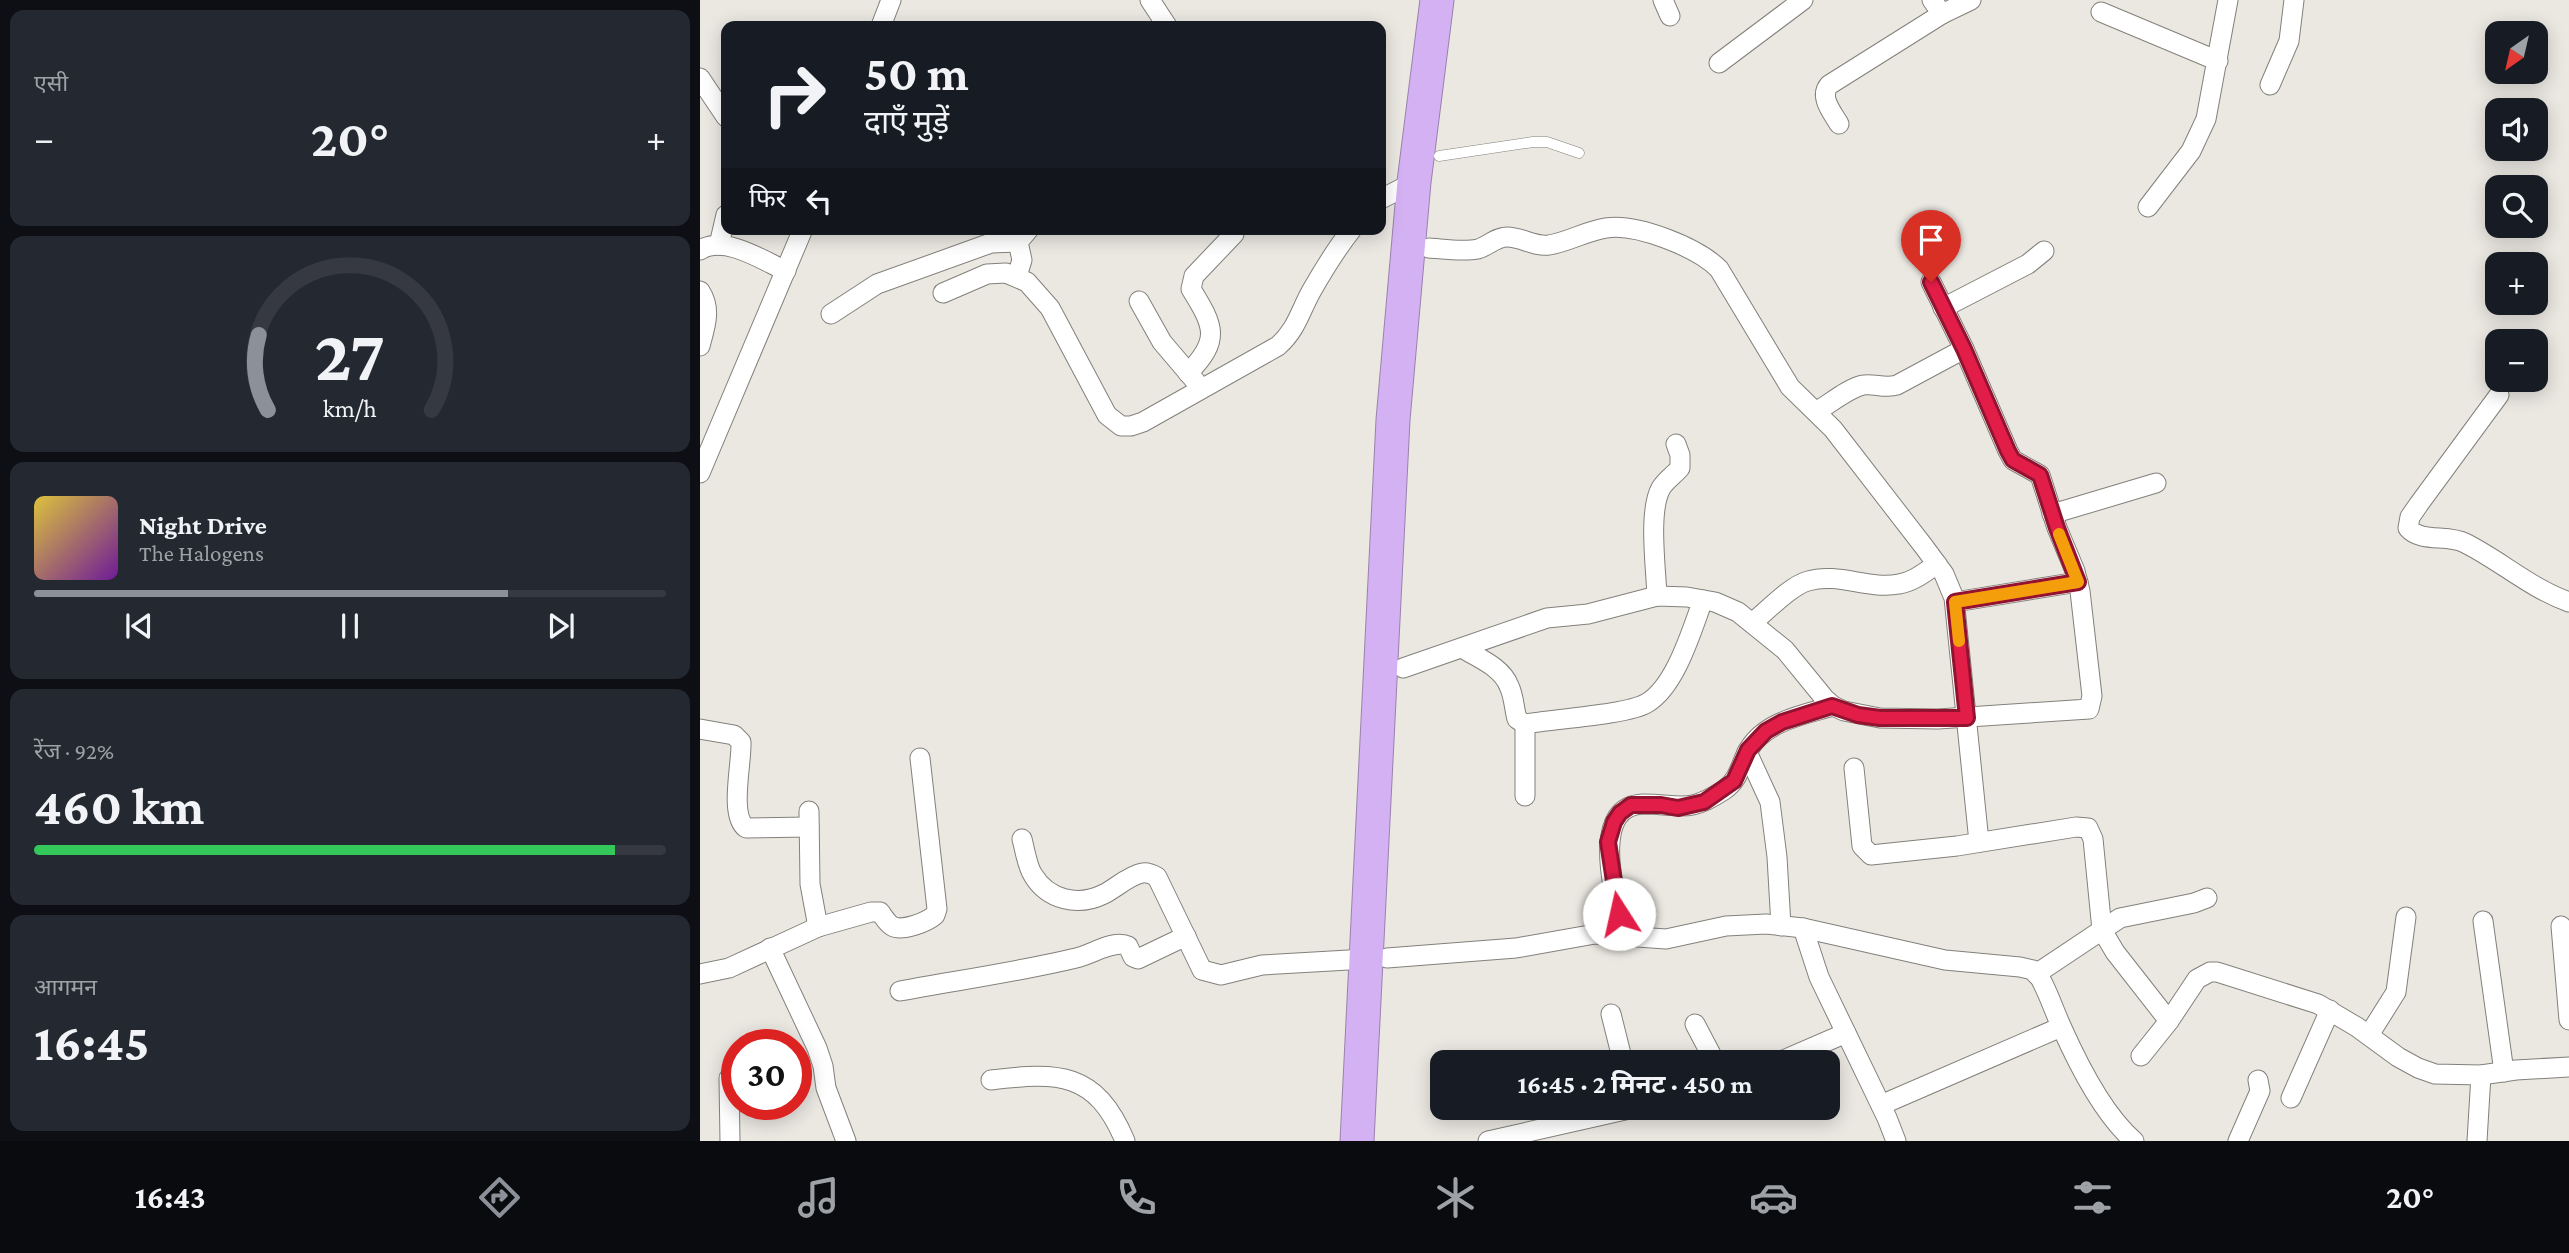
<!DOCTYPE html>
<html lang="hi">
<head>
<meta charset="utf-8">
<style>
  :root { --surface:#171b24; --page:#242831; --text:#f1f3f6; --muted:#9ea1a6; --line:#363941; --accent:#8c9099 }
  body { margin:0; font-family:"Crimson Pro","Noto Sans Devanagari",serif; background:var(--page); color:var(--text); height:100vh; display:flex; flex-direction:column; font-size:26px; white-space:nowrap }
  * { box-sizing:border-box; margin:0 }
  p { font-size:23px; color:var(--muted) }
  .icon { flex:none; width:38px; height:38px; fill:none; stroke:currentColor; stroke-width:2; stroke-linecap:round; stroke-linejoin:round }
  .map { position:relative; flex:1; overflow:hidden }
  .side { display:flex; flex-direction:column; gap:10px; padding:10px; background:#0d0f14; width:700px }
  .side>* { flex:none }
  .banner { position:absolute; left:21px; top:21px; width:665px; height:214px; border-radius:14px; box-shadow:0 4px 18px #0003; background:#171b24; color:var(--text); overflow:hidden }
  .needle { width:46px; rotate:214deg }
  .controls { position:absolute; left:1785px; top:21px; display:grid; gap:14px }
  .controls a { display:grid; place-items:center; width:63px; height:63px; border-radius:14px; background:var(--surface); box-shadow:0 4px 18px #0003; font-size:35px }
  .speed { position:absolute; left:21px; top:1029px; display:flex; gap:14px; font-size:35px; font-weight:700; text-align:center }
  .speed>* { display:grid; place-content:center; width:91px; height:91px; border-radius:50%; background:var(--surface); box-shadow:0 4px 18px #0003; line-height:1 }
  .speed .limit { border:10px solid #d22; background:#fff; color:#111 }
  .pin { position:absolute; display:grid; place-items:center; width:60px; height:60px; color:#fff; margin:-72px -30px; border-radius:50% 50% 50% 0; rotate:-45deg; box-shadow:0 0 7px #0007 }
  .pin .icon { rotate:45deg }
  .me { position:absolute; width:77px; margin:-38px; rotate:350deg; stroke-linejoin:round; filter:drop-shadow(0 0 5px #0008) }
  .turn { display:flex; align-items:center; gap:24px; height:147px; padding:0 28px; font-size:32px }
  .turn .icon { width:91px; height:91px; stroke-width:2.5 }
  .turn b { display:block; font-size:49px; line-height:60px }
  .then { display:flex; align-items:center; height:66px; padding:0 28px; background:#0003; gap:14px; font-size:26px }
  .big { font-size:52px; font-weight:700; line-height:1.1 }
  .side .tile { flex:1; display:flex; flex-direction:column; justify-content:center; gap:10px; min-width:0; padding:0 24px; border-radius:14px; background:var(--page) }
  .side .dial { align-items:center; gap:0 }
  .dial svg { height:182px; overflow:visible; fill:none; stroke:var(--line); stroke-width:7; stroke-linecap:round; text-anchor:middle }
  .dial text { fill:var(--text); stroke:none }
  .song { display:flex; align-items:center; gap:21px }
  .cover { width:84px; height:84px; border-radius:10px; background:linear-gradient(135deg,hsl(50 70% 55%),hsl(280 70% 35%)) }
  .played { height:7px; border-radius:4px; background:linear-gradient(90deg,var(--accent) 75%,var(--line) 75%) }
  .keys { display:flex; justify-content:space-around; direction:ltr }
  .heat { display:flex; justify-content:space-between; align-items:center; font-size:38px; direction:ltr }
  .charge { height:10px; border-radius:5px; background:linear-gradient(90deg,#34c759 92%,var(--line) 0) }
  .trip { position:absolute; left:730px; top:1050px; width:410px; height:70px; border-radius:14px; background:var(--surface); box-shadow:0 4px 18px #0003; font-weight:700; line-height:70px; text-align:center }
  .tab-bar { display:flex; height:112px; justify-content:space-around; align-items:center; background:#090b0e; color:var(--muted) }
  .tab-bar .icon { width:49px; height:49px }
  .tab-bar .current { color:var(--accent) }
  .tab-bar b { font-size:32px; color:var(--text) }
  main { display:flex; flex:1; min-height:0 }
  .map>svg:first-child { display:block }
</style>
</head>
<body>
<main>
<section class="side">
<div class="tile"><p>एसी</p>
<div class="heat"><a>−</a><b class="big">20°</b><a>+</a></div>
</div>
<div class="tile dial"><svg viewBox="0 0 100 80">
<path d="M14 69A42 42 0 1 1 86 69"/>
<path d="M14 69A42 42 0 0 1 10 36" stroke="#8c9099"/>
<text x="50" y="56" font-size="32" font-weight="700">27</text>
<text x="50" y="72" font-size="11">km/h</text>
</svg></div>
<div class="tile">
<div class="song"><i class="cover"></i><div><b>Night Drive</b><p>The Halogens</p></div></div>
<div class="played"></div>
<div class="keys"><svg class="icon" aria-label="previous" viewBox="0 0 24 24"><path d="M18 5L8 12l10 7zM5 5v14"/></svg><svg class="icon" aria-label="pause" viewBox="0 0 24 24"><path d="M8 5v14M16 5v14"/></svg><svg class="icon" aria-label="next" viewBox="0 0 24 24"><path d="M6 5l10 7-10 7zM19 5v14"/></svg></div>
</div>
<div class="tile"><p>रेंज · 92%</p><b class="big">460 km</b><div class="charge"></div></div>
<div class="tile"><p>आगमन</p><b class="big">16:45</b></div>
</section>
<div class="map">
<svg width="1869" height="1141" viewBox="0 0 1869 1141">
  <rect width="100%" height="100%" fill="#ebe8e2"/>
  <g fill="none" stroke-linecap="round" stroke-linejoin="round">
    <defs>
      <path id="lane" d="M 739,156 L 833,142 L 847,142 L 879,153"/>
      <g id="street">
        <path d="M 450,0 L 467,26"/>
        <path d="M 963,0 L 970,16"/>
        <path d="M 1232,0 L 1242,14 L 1271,0"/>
        <path d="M 1401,12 L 1518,61"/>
        <path d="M 181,26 L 191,0"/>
        <path d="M 1019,63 L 1103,0"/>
        <path d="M 0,78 L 26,117"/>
        <path d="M 1570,85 L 1589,41 L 1594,0"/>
        <path d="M 1139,124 C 1132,112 1119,97 1129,85 L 1242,14"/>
        <path d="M 681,199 L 714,182"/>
        <path d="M 1448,207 L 1491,151 L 1506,119 L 1528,0"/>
        <path d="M 19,245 L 26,215"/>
        <path d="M 729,248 C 744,249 763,252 778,249 C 788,246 796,237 807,237 C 822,237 834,247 849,245 C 868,242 886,231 906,228 C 936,223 997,247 1019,269 L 1090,387 L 1133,429 L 1225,548 L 1244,574 L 1254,598 L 1279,842"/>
        <path d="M 0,250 C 25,235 62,260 86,271"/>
        <path d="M 317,276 L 322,260 L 318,242 L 329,229"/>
        <path d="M 0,291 C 12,309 5,327 0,346"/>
        <path d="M 243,293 L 287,274 L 306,273 L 327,282 L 350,308 L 407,415 L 421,426 L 431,426 L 443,422 L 578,346 C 597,329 600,311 612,290 C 624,269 637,248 652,229"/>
        <path d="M 439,301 L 462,342 L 496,382"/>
        <path d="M 1243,308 L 1328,264 L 1344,251"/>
        <path d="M 131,314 L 177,284 L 291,243 L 318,242"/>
        <path d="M 488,373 C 521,340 514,326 491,289 L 494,276 L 534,234"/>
        <path d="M 1799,395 L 1719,504 L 1710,517 L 1708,528 C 1721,543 1747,534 1765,543 C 1801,561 1830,588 1869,602"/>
        <path d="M 1117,411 C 1131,403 1147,389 1163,385 C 1174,383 1185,389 1197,385 L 1264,349"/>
        <path d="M 0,473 L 103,229"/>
        <path d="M 1352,514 L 1456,483"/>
        <path d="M 957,596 C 956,569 948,511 961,488 C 966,480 974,475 980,468 L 980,455 L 976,444"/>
        <path d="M 1255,602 L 1378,582"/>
        <path d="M 1052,623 C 1067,611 1090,586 1108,581 C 1138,572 1169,590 1199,584 C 1213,582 1225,572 1237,564"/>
        <path d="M 762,648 C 778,658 802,667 809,686 C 814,696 814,708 817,719 L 825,724 C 852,719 927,715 947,703 C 976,686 992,629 1003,600"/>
        <path d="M 703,668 L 847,618 L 888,614 L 957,596 L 987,597 L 1015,602 L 1038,612 L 1085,650 L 1125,699 L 1133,706 L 1144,711 L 1180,718 L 1238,719 L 1389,709 L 1392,696 L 1380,591 L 1375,571 L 1357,528 L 1340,475 L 1313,460 L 1308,451 L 1264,349 L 1231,282"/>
        <path d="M 825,724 L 825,796"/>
        <path d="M 0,729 L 34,735 L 41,742 C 42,763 29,815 46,828 L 109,827"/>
        <path d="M 1047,752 L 1070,802 L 1077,857 L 1081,926"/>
        <path d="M 1154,768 L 1162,846 L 1171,855 L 1257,846 L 1376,827 L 1388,828 L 1393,839 L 1402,930 L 1415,952 L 1469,1021"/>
        <path d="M 109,811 L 110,884 L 118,927"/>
        <path d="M 322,839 C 325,850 327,866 333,875 C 348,900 378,907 404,894 C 416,888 428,876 442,873 C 448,872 452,874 457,877 L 502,970 L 521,975 L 562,965 L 666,959"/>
        <path d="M 1783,921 L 1804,1072"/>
        <path d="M 1861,926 L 1869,1020"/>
        <path d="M 1103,928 L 1119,977 L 1187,1118 L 1196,1141"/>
        <path d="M 923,935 C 917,902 887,806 943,804 C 981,804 988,814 1024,790 C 1040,779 1040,764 1049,749 C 1066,721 1103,715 1133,706"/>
        <path d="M 70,948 L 117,1048 L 123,1066 L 126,1088 L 146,1141"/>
        <path d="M 687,958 L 816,948 L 895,934 L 966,939 L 1026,926 L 1066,924 L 1103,928 L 1245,960 L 1320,967 L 1333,970 L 1340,978 C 1349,994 1354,1011 1362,1028 C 1378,1064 1404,1115 1434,1141"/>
        <path d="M 0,974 L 29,968 L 118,927 L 171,912 L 180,912 C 183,916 187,923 192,926 C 202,932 227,922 235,915 L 237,909 L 220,758"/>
        <path d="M 1336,974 L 1420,918 L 1494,903 L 1507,898"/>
        <path d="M 200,991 C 259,980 318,972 376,958 C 391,955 414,939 428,946 L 433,957 L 438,959 L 486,936"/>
        <path d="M 911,1014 L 923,1062"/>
        <path d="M 995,1024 L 1015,1062"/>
        <path d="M 1669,1035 L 1696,992 L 1706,917"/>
        <path d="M 1441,1056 L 1469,1021 L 1497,979 L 1510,972 L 1517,972 L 1618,1004 L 1657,1027 L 1698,1057 L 1718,1068 L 1735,1074 L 1781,1075 L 1816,1070 L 1869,1067"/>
        <path d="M 1079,1062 L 1146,1033"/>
        <path d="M 29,1078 L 30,1141"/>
        <path d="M 291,1080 C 358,1072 396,1071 425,1141"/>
        <path d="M 1591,1098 L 1630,1010"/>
        <path d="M 1181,1105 L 1361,1027"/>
        <path d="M 788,1141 L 934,1108"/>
        <path d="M 1538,1141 L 1560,1091 L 1558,1080"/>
        <path d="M 1777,1141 L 1781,1075"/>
      </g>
      <path id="highway" d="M 657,1141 L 693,420 L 714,182 L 737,0"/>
    </defs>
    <!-- lane casing -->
    <use href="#lane" stroke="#82807a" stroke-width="11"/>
    <!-- street casing -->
    <use href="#street" stroke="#82807a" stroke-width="21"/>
    <!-- highway casing -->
    <use href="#highway" stroke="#9982ac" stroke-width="35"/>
    <!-- lane -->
    <use href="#lane" stroke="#fff" stroke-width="10"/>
    <!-- street -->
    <use href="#street" stroke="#fff" stroke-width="19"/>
    <!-- highway -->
    <use href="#highway" stroke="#d4b1f3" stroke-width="33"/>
  </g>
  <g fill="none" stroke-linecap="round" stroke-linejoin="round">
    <defs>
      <path id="route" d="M 919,914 L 908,842 L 914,822 L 920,813 L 931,805 L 961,805 L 978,808 L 1004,802 L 1034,781 L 1048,750 L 1066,731 L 1082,722 L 1132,706 L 1158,715 L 1180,718 L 1267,718 L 1255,602 L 1378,582 L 1357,528 L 1340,475 L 1313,460 L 1308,451 L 1264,349 L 1231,282"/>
    </defs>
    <!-- route casing -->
    <use href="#route" stroke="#92132f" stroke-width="18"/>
    <!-- route -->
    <use href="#route" stroke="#e11d48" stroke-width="12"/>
    <!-- slow -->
    <path stroke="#f59e0b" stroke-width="12" d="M 1259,641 L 1255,602 L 1378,582 L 1359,534"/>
  </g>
</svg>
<div class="controls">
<a><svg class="needle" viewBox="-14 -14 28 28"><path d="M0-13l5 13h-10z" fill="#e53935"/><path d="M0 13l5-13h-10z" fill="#9ea1a6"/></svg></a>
<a><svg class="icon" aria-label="sound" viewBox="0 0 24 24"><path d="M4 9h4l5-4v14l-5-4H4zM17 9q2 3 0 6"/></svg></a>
<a><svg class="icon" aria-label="search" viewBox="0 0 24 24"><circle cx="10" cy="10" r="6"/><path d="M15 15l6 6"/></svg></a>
<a>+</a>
<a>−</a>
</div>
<div class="speed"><div class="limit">30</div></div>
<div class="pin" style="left:1231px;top:282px;background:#d93025"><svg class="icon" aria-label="arrive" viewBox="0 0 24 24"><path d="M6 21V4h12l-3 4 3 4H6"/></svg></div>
<svg class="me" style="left:919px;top:914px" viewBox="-20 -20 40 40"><circle r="19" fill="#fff"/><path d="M0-13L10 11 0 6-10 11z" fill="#e11d48"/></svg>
<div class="trip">16:45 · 2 मिनट · 450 m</div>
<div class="banner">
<div class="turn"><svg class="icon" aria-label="right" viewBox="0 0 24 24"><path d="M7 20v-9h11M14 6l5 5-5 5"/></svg><div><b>50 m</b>दाएँ मुड़ें</div></div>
<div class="then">फिर<svg class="icon" aria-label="left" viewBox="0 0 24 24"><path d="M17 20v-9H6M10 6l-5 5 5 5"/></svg></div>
</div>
</div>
</main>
<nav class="tab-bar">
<b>16:43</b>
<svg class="icon current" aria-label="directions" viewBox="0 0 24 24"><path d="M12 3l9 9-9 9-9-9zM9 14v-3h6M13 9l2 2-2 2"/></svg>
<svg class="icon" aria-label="music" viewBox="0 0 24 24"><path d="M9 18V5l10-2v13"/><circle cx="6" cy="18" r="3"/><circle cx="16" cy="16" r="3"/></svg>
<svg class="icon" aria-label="phone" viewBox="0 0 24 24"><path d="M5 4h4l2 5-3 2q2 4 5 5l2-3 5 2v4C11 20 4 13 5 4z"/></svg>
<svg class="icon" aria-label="climate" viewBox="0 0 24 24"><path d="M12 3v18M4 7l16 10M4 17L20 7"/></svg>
<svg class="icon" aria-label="car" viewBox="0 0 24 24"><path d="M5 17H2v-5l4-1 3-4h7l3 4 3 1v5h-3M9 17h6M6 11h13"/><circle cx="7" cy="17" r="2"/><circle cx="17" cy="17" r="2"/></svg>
<svg class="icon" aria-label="filters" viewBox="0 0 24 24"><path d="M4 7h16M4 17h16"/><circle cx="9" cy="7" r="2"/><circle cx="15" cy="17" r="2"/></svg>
<b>20°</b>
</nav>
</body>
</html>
